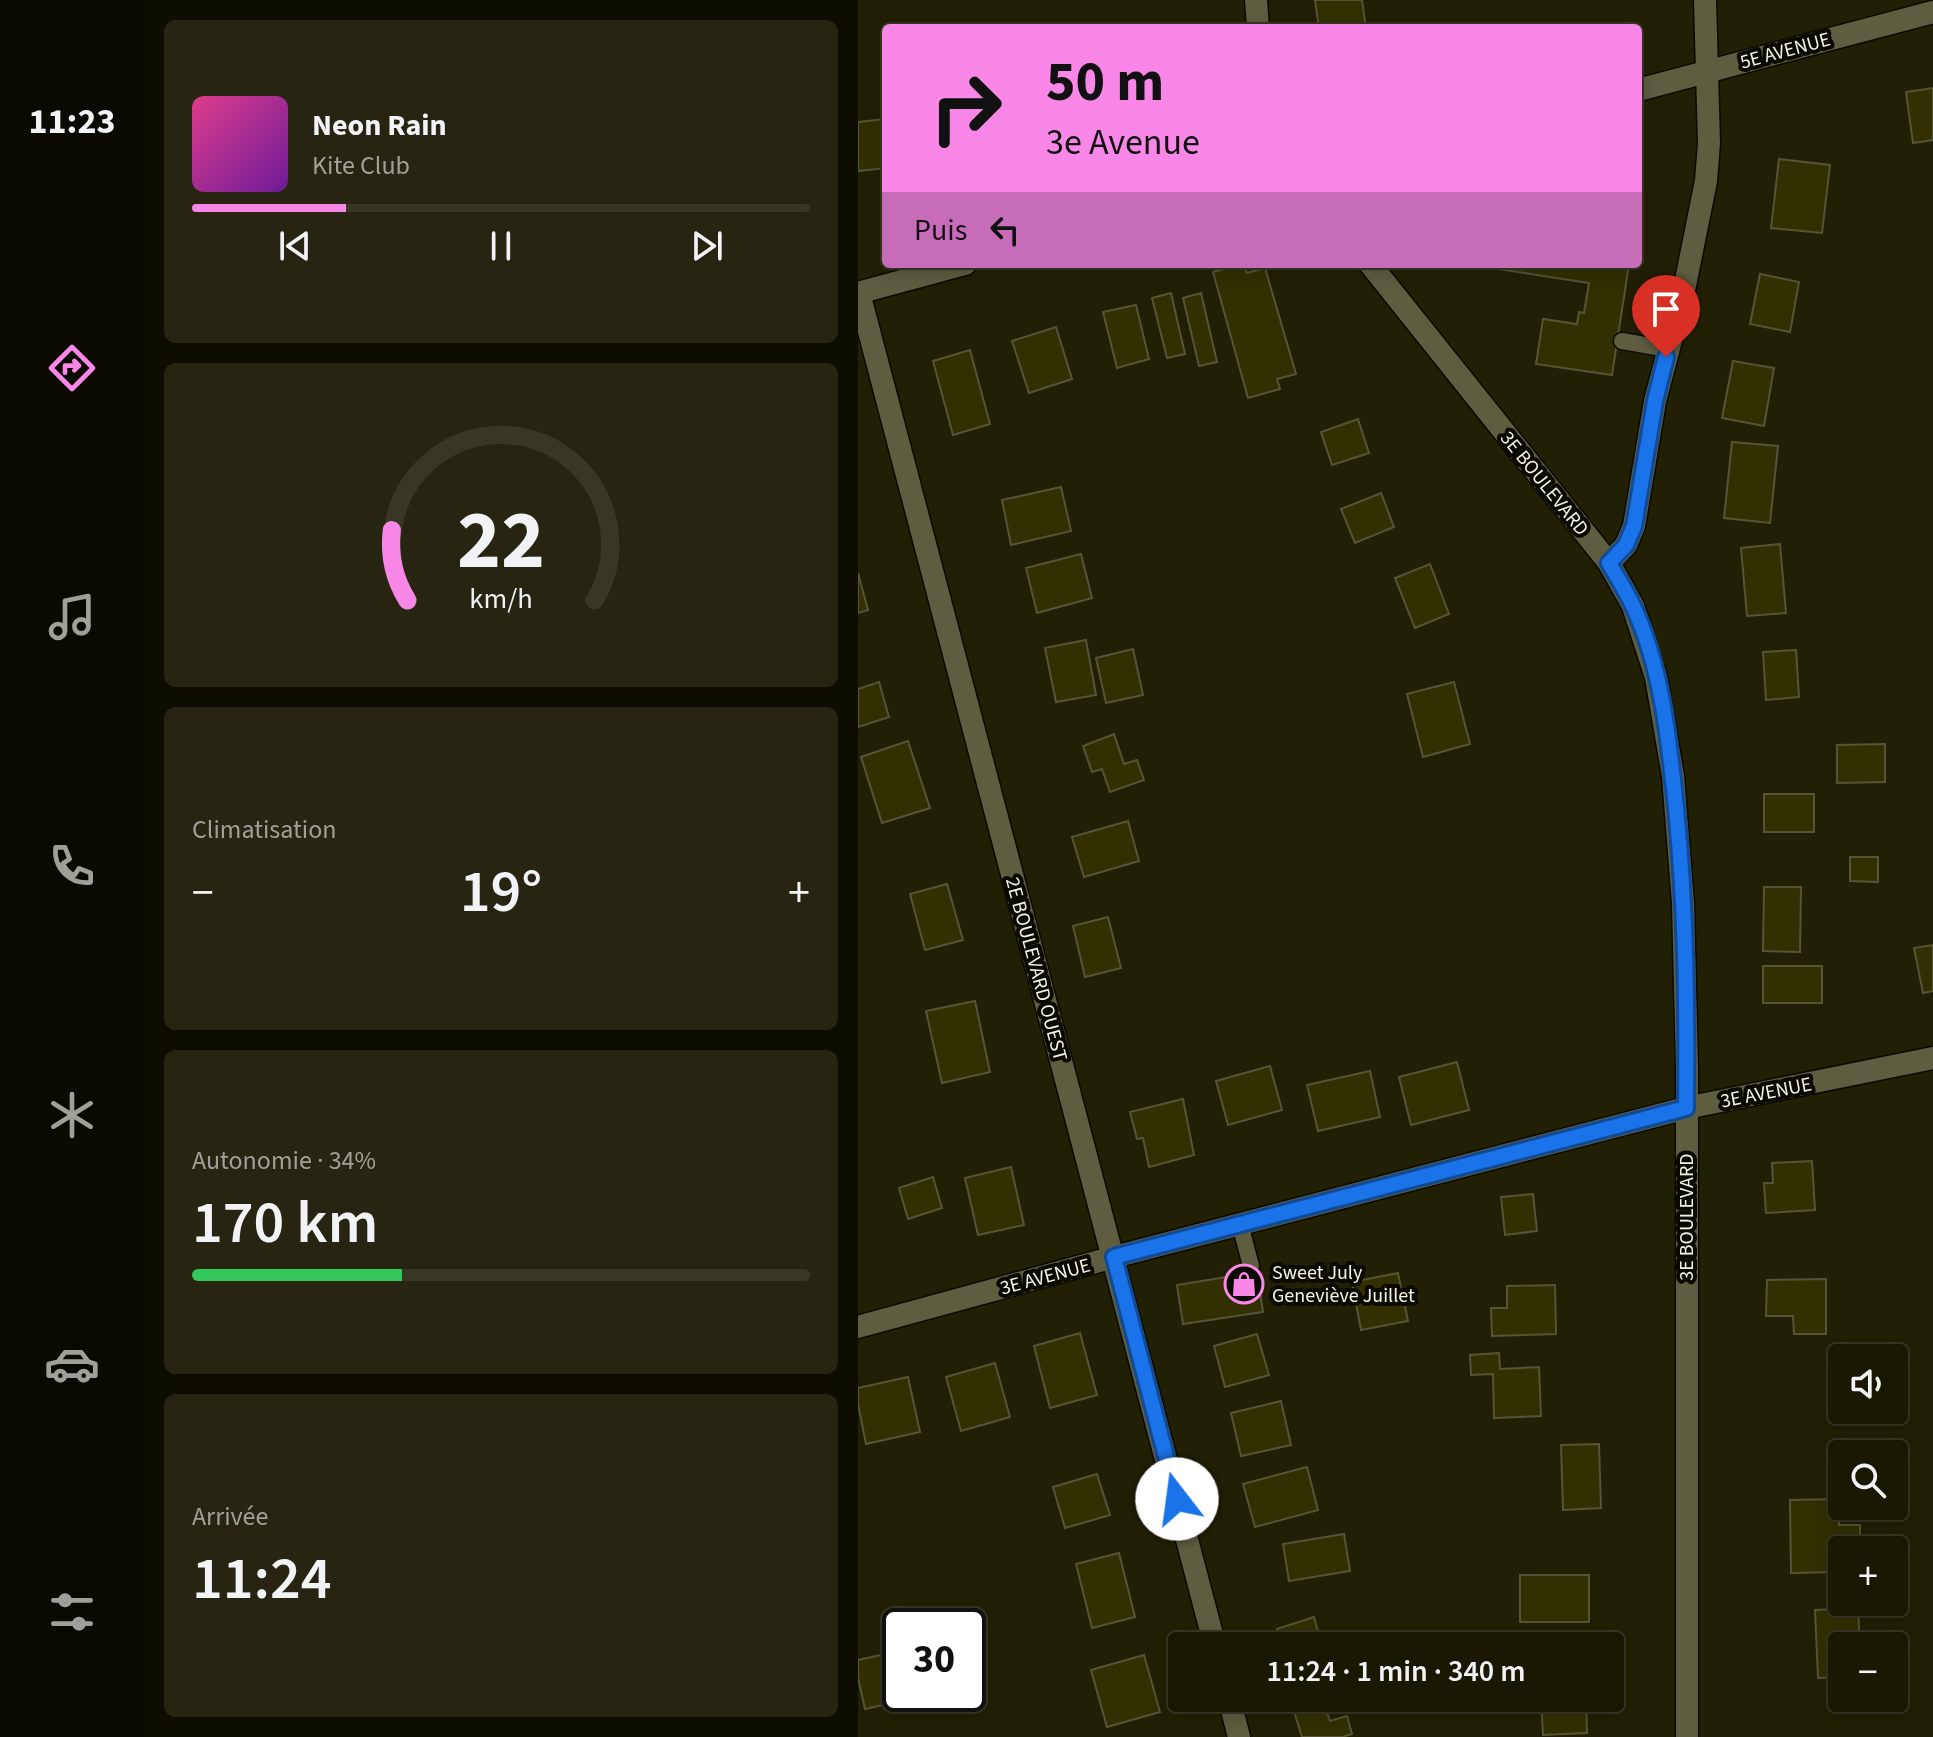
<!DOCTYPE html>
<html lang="fr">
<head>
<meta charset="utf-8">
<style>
  :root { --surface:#1a1803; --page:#272512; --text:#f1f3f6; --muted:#9fa09a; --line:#383725; --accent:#f987e8 }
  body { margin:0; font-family:"Source Sans 3",sans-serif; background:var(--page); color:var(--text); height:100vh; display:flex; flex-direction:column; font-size:30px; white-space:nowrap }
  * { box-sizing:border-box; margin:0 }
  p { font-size:26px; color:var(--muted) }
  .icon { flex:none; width:44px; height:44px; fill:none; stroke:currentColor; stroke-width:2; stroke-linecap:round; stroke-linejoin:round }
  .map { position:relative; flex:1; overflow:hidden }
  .side { display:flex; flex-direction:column; gap:20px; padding:20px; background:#0e0d02; width:714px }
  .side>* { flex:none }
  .banner { position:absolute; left:24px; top:24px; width:760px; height:244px; border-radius:8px; box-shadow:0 4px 20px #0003,0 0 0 2px var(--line); background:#f987e8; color:#111; overflow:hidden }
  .fabs { position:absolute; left:970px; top:1344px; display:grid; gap:16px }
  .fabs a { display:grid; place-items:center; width:80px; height:80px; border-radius:8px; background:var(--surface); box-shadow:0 4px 20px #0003,0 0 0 2px var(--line); font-size:40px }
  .speed { position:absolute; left:24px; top:1608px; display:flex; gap:16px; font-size:40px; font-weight:700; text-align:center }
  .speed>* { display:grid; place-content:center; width:104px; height:104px; border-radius:50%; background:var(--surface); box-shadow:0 4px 20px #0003,0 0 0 2px var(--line); line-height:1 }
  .speed .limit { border:4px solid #111; border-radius:12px; background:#fff; color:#111 }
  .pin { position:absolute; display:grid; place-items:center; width:68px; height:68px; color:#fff; margin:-82px -34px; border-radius:50% 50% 50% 0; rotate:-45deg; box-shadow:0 0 8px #0007 }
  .pin .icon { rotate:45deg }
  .me { position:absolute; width:88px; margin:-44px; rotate:345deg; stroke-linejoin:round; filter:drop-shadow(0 0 6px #0008) }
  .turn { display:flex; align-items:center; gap:28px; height:168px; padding:0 32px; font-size:36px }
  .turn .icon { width:104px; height:104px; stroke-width:2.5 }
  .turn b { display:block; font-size:56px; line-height:68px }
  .then { display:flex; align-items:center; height:76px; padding:0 32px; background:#0003; gap:16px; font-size:30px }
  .big { font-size:60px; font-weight:600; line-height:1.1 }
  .side .tile { flex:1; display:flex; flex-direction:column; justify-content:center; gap:12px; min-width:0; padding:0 28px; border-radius:12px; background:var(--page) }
  .side .dial { align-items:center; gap:0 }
  .dial svg { height:208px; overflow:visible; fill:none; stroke:var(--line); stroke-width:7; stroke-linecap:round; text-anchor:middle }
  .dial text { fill:var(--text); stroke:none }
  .song { display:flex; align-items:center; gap:24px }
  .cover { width:96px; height:96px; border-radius:12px; background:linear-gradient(135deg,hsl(330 70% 55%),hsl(280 70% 35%)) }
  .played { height:8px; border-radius:4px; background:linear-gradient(90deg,var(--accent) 25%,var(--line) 25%) }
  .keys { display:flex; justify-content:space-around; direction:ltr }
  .heat { display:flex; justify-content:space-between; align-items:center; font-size:44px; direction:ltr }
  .charge { height:12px; border-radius:6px; background:linear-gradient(90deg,#34c759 34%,var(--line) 0) }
  .trip { position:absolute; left:310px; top:1632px; width:456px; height:80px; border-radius:8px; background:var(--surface); box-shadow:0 4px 20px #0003,0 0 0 2px var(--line); font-weight:600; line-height:80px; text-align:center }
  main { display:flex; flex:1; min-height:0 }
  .tabs { display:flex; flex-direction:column; width:144px; justify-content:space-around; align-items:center; background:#0a0a01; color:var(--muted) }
  .tabs .icon { width:56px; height:56px }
  .tabs .current { color:var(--accent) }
  .tabs b { font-size:36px; color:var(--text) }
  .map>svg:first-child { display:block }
</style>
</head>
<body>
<main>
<nav class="tabs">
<b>11:23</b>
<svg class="icon current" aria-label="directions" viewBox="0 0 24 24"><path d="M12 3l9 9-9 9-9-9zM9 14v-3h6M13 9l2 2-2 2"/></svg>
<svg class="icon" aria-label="music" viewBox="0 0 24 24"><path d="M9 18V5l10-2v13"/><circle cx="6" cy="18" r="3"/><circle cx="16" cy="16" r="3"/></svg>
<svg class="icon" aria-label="phone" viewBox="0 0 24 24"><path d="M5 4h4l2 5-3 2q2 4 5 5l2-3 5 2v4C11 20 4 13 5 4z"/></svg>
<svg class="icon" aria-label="climate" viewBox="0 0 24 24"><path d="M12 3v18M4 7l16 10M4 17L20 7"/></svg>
<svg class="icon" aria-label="car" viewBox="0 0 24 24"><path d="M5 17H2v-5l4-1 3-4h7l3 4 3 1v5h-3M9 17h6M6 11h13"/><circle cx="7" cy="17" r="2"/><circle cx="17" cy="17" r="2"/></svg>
<svg class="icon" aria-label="filters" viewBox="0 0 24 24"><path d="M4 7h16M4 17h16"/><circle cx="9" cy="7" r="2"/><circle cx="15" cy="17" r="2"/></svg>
</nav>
<section class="side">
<div class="tile">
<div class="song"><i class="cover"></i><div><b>Neon Rain</b><p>Kite Club</p></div></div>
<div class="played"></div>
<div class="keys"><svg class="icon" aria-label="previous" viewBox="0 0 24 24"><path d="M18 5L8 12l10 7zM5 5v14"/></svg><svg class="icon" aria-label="pause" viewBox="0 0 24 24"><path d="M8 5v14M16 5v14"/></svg><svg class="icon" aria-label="next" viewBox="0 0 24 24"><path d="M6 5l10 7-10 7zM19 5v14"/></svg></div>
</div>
<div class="tile dial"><svg viewBox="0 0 100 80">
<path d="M14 69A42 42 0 1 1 86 69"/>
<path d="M14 69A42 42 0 0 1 8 42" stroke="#f987e8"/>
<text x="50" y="56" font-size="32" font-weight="700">22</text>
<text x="50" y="72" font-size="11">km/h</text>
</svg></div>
<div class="tile"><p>Climatisation</p>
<div class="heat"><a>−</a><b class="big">19°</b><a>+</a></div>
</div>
<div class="tile"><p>Autonomie · 34%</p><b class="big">170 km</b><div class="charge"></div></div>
<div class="tile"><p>Arrivée</p><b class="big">11:24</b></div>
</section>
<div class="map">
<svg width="1075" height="1737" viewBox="0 0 1075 1737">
  <rect width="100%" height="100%" fill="#222004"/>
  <!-- building -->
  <g fill="#323000" stroke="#555437" stroke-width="2">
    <path d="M 457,0 L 504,0 L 508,28 L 461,28 Z"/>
    <path d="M 1075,88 L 1075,140 L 1055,143 L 1048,92 Z"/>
    <path d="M 27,119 L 28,168 L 0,171 L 0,122 Z"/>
    <path d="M 921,159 L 972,165 L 964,233 L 913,228 Z"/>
    <path d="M 384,264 L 389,273 L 407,268 L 438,374 L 419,379 L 422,389 L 390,398 L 355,272 Z"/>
    <path d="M 633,264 L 771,264 L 754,375 L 678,364 L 685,319 L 719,324 L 721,312 L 726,313 L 731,283 L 633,268 Z"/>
    <path d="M 902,274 L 941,282 L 932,332 L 892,324 Z"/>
    <path d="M 313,293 L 327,354 L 309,358 L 294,298 Z"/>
    <path d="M 343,293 L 359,362 L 341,366 L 325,298 Z"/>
    <path d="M 278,305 L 291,359 L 259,368 L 245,312 Z"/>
    <path d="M 198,327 L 214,379 L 171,393 L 154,341 Z"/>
    <path d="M 112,350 L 132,424 L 95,435 L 75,361 Z"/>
    <path d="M 875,361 L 916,368 L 906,426 L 864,418 Z"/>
    <path d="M 500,419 L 511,453 L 474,465 L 463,432 Z"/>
    <path d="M 874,442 L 920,446 L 912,523 L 866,518 Z"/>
    <path d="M 203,487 L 213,531 L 153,545 L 144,500 Z"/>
    <path d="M 523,493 L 536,527 L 497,543 L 483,509 Z"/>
    <path d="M 922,544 L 928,613 L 889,616 L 883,548 Z"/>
    <path d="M 223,554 L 234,598 L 179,613 L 168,568 Z"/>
    <path d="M 572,564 L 591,614 L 557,628 L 537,578 Z"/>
    <path d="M 0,573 L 10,610 L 0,613 Z"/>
    <path d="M 228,640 L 238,695 L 198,702 L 187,648 Z"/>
    <path d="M 275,649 L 285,695 L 248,703 L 238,658 Z"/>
    <path d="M 938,650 L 941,697 L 908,700 L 905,652 Z"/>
    <path d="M 21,682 L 31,717 L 0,727 L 0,689 Z"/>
    <path d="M 596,682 L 612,744 L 565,757 L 549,694 Z"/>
    <path d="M 256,734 L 266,764 L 279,760 L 286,780 L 252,792 L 244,769 L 234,772 L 225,746 Z"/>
    <path d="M 50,741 L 72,808 L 24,823 L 3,757 Z"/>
    <path d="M 1027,744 L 1027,782 L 979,783 L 979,745 Z"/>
    <rect x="906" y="794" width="50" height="38"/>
    <path d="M 270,821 L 281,861 L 226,877 L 214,837 Z"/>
    <path d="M 992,857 L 1020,857 L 1020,882 L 992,881 Z"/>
    <path d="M 89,884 L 105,940 L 67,950 L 52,894 Z"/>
    <path d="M 906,887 L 943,887 L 942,952 L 905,951 Z"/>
    <path d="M 250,917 L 263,968 L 227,977 L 215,926 Z"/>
    <path d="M 1075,945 L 1075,991 L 1065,993 L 1056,948 Z"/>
    <rect x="905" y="966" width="59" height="37"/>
    <path d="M 117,1001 L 132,1072 L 84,1083 L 68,1011 Z"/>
    <path d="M 599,1062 L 611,1110 L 553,1125 L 541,1077 Z"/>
    <path d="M 412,1066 L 424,1110 L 370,1125 L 358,1081 Z"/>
    <path d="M 512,1071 L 522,1117 L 460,1131 L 449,1085 Z"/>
    <path d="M 325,1099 L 336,1155 L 291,1167 L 285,1138 L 279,1139 L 272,1112 Z"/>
    <path d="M 954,1161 L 957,1210 L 908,1213 L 906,1183 L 915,1183 L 914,1163 Z"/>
    <path d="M 153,1167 L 166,1225 L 120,1235 L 107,1178 Z"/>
    <path d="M 75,1177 L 84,1208 L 50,1219 L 41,1188 Z"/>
    <path d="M 675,1194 L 679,1231 L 647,1235 L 643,1197 Z"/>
    <path d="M 399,1272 L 405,1312 L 325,1324 L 319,1285 Z"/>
    <path d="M 540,1273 L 550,1321 L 503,1330 L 494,1282 Z"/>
    <path d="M 968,1279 L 968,1334 L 936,1334 L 935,1316 L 908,1316 L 909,1280 Z"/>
    <path d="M 697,1285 L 698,1334 L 634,1336 L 633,1308 L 649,1308 L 649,1286 Z"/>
    <path d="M 222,1333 L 239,1395 L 192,1408 L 176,1346 Z"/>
    <path d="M 399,1334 L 411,1375 L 367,1387 L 356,1346 Z"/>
    <path d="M 641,1353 L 642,1369 L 681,1367 L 683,1416 L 636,1418 L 635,1374 L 613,1375 L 612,1355 Z"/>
    <path d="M 137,1363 L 152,1417 L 103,1431 L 88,1377 Z"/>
    <path d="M 50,1377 L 62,1432 L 8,1444 L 0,1404 L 0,1388 Z"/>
    <path d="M 423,1401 L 433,1445 L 383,1456 L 373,1413 Z"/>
    <path d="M 741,1444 L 743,1508 L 705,1510 L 703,1445 Z"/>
    <path d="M 449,1467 L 460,1510 L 397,1527 L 385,1484 Z"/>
    <path d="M 239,1474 L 252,1515 L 207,1528 L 195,1487 Z"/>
    <path d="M 980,1499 L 981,1525 L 1002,1525 L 1002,1550 L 984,1550 L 984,1572 L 933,1573 L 932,1500 Z"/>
    <path d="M 486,1534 L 492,1571 L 431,1581 L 425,1544 Z"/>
    <path d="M 261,1553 L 277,1617 L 234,1628 L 218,1564 Z"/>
    <rect x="662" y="1575" width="69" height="47"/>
    <path d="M 1000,1608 L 1002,1646 L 984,1646 L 984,1677 L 960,1678 L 957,1610 Z"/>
    <path d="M 456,1617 L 464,1646 L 424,1646 L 419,1629 Z"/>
    <path d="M 32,1653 L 43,1701 L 7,1709 L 0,1678 L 0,1660 Z"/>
    <path d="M 286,1655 L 302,1712 L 249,1727 L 233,1670 Z"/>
    <path d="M 456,1698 L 464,1698 L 472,1721 L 489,1716 L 494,1734 L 484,1737 L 444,1737 L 434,1705 Z"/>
    <path d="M 683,1698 L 728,1698 L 729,1733 L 685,1735 Z"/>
  </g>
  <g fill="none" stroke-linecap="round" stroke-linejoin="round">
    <defs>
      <g id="service">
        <path d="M 764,341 L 810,349"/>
        <path d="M 382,1224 L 393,1266"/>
      </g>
      <g id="minor">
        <path d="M 398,0 L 400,28"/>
        <path d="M 780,90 L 1075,12"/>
        <path d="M 512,264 L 751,563 L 775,606 L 798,677 L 815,776 L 825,903 L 829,1068 L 829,1737"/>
        <path d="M 0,293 L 107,264"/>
        <path d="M 1,293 L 357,1646"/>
        <path d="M 751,563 L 768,545 L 776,526 L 797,401 L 825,295 L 848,181 L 851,143 L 847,0"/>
        <path d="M 371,1698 L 381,1737"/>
      </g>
      <path id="tertiary" d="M 0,1327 L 256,1257 L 828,1108 L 1075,1058"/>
    </defs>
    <!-- service casing -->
    <use href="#service" stroke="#0c0a00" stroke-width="19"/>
    <!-- minor casing -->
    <use href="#minor" stroke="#0c0a00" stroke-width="25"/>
    <!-- tertiary casing -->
    <use href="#tertiary" stroke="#0c0a00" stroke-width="25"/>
    <!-- service -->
    <use href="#service" stroke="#5e5d40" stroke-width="16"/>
    <!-- minor -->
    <use href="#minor" stroke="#5e5d40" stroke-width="22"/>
    <!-- tertiary -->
    <use href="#tertiary" stroke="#5e5d40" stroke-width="22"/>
  </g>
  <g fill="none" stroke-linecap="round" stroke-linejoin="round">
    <defs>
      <path id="route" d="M 319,1499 L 256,1257 L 828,1108 C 829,1008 828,908 818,808 C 811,741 804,668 775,606 C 768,591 759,577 751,563 L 768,545 L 776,526 L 797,401 L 808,357"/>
    </defs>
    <!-- route casing -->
    <use href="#route" stroke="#114b97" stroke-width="20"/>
    <!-- route -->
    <use href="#route" stroke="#1a73e8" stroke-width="14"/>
  </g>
  <!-- icons -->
  <defs>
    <symbol id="shop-ring" viewBox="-11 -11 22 22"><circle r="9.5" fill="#0a0a02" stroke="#f987e8" stroke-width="1.5"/><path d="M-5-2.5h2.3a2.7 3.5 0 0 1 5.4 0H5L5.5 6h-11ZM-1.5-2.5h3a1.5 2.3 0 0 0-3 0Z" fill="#f987e8"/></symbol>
  </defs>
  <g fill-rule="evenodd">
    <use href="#shop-ring" x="364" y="1262" width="44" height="44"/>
  </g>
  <g text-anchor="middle" stroke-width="8" stroke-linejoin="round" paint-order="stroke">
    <!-- street labels -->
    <g font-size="20" fill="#f4f4e3" stroke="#0a0a02">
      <text transform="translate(927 50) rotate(-15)" y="7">5E AVENUE</text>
      <text transform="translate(687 483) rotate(51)" y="7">3E BOULEVARD</text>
      <text transform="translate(179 969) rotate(75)" y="7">2E BOULEVARD OUEST</text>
      <text transform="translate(908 1092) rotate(-11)" y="7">3E AVENUE</text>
      <text transform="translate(828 1217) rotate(-90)" y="7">3E BOULEVARD</text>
      <text transform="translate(187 1276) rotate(-15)" y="7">3E AVENUE</text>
    </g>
    <!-- poi labels -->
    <g font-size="20" fill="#f4f4e3" stroke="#0a0a02" text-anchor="start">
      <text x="414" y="1279">Sweet July<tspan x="414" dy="23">Geneviève Juillet</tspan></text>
    </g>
  </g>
</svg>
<div class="fabs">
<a><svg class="icon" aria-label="sound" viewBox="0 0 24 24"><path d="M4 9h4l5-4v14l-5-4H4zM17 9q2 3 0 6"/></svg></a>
<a><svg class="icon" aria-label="search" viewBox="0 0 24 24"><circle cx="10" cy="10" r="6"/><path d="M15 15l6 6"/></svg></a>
<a>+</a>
<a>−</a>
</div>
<div class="speed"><div class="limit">30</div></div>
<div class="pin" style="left:808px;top:357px;background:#d93025"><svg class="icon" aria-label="arrive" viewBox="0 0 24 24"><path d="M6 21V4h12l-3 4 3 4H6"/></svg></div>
<svg class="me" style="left:319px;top:1499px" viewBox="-20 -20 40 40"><circle r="19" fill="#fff"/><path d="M0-13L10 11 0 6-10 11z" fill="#1a73e8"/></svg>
<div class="trip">11:24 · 1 min · 340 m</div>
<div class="banner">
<div class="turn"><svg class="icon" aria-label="right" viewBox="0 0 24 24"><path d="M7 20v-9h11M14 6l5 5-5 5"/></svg><div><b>50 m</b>3e Avenue</div></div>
<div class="then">Puis<svg class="icon" aria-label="left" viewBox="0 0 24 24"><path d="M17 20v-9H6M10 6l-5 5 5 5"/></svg></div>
</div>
</div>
</main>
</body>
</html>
